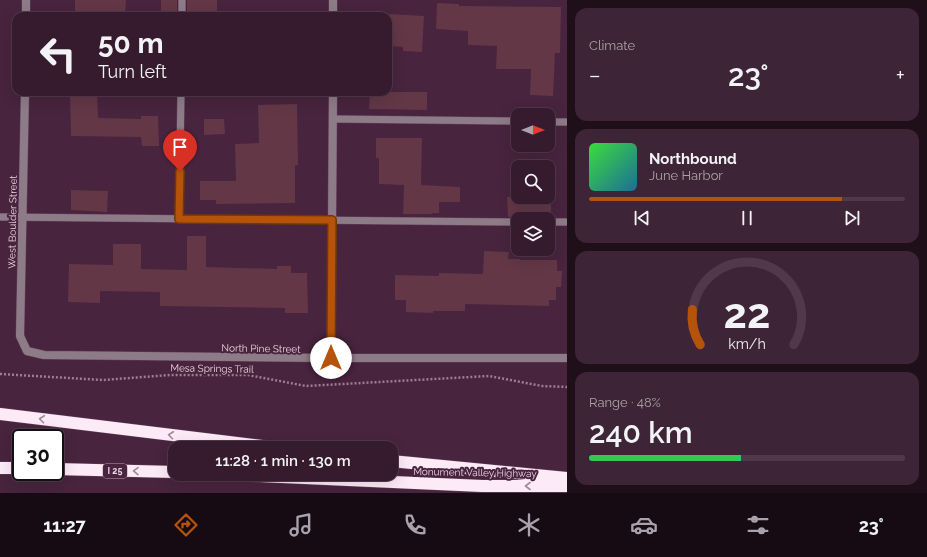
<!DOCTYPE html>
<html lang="en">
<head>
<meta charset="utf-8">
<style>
  :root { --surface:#361b2e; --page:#3d2436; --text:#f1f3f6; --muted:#aaa1aa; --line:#50394a; --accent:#b45309 }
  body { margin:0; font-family:Raleway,sans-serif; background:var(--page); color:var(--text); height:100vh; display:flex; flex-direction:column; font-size:15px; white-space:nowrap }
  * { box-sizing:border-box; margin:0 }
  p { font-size:13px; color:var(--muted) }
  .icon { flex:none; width:22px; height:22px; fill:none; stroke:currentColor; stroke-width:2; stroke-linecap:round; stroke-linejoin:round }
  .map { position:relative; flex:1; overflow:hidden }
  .panel { display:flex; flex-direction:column; gap:8px; padding:8px; background:#1e0f19; width:360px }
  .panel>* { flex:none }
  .guide { position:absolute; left:12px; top:12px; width:380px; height:84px; border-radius:12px; box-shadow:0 4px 16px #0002,0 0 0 1px var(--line); background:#361b2e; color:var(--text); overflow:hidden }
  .needle { width:26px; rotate:90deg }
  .controls { position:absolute; left:511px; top:108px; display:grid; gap:8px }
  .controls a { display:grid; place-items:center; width:44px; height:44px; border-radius:8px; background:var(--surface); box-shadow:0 4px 16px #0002,0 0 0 1px var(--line); font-size:20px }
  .speed { position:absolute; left:12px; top:429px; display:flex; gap:8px; font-size:20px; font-weight:700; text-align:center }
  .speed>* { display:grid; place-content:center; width:52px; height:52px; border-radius:50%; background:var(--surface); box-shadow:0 4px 16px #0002,0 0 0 1px var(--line); line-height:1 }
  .speed .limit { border:2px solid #111; border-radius:6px; background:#fff; color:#111 }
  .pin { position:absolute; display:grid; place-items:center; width:34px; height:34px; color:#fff; margin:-41px -17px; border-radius:50% 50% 50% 0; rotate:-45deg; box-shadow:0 0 4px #0007 }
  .pin .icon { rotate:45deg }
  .me { position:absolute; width:44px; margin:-22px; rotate:0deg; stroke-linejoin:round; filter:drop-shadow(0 0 3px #0008) }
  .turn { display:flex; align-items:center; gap:14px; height:84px; padding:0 20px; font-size:18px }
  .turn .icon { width:52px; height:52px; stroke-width:2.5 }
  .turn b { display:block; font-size:28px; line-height:34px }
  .big { font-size:30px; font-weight:600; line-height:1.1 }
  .panel .tile { flex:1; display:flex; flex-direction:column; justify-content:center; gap:6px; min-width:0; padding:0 14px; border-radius:12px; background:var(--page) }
  .panel .dial { align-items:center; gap:0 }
  .dial svg { height:104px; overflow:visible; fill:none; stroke:var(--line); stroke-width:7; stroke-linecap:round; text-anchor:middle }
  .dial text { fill:var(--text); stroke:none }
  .song { display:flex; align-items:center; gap:12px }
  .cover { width:48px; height:48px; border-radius:6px; background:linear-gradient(135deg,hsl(120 70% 55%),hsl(200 70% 35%)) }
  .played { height:4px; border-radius:2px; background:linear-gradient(90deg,var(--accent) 80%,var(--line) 80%) }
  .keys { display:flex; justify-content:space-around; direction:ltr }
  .heat { display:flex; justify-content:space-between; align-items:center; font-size:22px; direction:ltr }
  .charge { height:6px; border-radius:3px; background:linear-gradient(90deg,#34c759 48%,var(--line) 0) }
  .trip { position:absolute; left:168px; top:441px; width:230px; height:40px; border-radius:12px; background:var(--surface); box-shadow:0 4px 16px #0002,0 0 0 1px var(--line); font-weight:600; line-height:40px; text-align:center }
  .tab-bar { display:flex; height:64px; justify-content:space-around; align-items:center; background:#160b12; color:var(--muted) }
  .tab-bar .icon { width:28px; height:28px }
  .tab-bar .current { color:var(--accent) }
  .tab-bar b { font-size:18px; color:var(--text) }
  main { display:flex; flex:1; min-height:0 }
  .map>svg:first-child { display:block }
</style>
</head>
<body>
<main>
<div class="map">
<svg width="567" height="493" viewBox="0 0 567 493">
  <rect width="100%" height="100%" fill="#48243e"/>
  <!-- building -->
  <g fill="#633746">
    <path d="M 75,0 L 126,0 L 125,15 L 75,14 Z"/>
    <rect x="161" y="0" width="16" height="16"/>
    <rect x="187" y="0" width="30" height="16"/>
    <path d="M 437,3 L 459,4 L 459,6 L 561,7 L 560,53 L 555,53 L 553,96 L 530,95 L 531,69 L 496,69 L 497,46 L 468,45 L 468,31 L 436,29 Z"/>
    <path d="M 388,14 L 424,16 L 422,52 L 403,51 L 403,47 L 388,46 Z"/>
    <path d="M 370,92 L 427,92 L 427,110 L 369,109 Z"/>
    <path d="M 97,94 L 98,118 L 141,119 L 141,116 L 158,116 L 159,146 L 142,146 L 141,137 L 71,136 L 70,95 Z"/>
    <path d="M 297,104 L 298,165 L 295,165 L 295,203 L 216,204 L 216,200 L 200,200 L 200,181 L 236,181 L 235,144 L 259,143 L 258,105 Z"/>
    <path d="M 204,119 L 224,119 L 225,134 L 204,135 Z"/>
    <path d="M 376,138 L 422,138 L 421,185 L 460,187 L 460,202 L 439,202 L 439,213 L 432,213 L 432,214 L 403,214 L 404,185 L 379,184 L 379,158 L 376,158 Z"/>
    <path d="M 71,190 L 108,191 L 107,212 L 71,210 Z"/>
    <path d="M 507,197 L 551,197 L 551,216 L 508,217 Z"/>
    <path d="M 187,236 L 206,236 L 206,267 L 277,269 L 277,266 L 291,266 L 291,273 L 307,273 L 308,313 L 285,313 L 285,308 L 160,306 L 160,292 L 100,291 L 100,303 L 68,302 L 69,264 L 113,265 L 113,244 L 141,244 L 141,269 L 187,270 Z"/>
    <path d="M 484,251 L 509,252 L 508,259 L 520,259 L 520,260 L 557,260 L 557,271 L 562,271 L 561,287 L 556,287 L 556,300 L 549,300 L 549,306 L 465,304 L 465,311 L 433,311 L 433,313 L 406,312 L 406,300 L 395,300 L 395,275 L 439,276 L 439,273 L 483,274 Z"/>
  </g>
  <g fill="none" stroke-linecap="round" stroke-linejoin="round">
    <defs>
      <g id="lane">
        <path d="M 182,16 L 182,0"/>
        <path d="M 333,119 L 518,121"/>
        <path d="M 548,122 L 567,122"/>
        <path d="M 0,217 L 518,222"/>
        <path d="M 179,219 L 181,92"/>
        <path d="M 548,222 L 567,222"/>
      </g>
      <g id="street">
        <path d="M 26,16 L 26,0"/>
        <path d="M 333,16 L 333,0"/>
        <path d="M 25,92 L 20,336 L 27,351 L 44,355 L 331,358 L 567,358"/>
        <path d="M 331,358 L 333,92"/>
      </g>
      <g id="highway">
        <path d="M 0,414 L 279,448"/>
        <path d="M 391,461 L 567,478"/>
        <path d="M 0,468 L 21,468"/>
        <path d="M 55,469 L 175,472"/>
        <path d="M 215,474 L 482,486 L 567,486"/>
      </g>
    </defs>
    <!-- lane casing -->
    <use href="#lane" stroke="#65435c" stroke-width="8"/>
    <!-- street casing -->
    <use href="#street" stroke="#65435c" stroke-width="9"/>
    <!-- highway casing -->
    <use href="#highway" stroke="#65435c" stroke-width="13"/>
    <!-- path -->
    <path stroke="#9d7f94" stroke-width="2.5" stroke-dasharray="2 2" stroke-linecap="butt" d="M 0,374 L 103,380 L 170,375 L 248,375 L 306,386 L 489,376 L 542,386 L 567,387"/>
    <!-- lane -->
    <use href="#lane" stroke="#8e7b88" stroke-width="7"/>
    <!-- street -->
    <use href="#street" stroke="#8e7b88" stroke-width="8"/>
    <!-- highway -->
    <use href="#highway" stroke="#fdeaf7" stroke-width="12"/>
  </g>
  <!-- one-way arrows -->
  <defs><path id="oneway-chevron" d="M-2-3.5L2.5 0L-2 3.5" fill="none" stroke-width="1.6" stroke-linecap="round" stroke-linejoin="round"/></defs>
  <g stroke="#a2879a">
    <use href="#oneway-chevron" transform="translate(42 419) rotate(-173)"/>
    <use href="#oneway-chevron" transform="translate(171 435) rotate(-173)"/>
    <use href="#oneway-chevron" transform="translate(136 471) rotate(-179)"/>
    <use href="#oneway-chevron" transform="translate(528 486) rotate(180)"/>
  </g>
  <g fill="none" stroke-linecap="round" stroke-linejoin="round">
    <defs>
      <path id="route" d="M 180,171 L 179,219 L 332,220 L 331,358"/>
    </defs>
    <!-- route casing -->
    <use href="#route" stroke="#753606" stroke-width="10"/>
    <!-- route -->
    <use href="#route" stroke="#b45309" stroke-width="7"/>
  </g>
  <g text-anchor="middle" stroke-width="4" stroke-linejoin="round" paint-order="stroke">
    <!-- shield labels -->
    <rect fill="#48243e" stroke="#b99eb1" stroke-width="1" x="103" y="464" width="24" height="14" rx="3"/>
    <g font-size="9" font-weight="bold" fill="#ead2e2">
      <text x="115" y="474">I 25</text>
    </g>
    <!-- street labels -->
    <g font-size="10" fill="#ead2e2" stroke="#48243e">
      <text transform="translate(12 222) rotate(-89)" y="4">West Boulder Street</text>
      <text transform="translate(261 348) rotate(1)" y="4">North Pine Street</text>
      <text transform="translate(212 368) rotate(1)" y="4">Mesa Springs Trail</text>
      <text transform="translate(475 472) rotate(1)" y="4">Monument Valley Highway</text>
    </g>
  </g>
</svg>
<div class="controls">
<a><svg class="needle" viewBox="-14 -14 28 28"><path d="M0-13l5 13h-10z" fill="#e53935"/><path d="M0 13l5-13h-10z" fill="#aaa1aa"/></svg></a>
<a><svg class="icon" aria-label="search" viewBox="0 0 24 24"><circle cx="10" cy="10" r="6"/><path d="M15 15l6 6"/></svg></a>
<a><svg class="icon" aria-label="layers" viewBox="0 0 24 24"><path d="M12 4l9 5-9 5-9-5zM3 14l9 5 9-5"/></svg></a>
</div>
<div class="speed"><div class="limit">30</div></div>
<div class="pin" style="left:180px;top:171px;background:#d93025"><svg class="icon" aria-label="arrive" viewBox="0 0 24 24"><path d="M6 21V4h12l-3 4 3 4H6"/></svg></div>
<svg class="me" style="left:331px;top:358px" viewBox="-20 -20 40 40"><circle r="19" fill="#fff"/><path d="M0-13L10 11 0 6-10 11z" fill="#b45309"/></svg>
<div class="trip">11:28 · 1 min · 130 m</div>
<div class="guide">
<div class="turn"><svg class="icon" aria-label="left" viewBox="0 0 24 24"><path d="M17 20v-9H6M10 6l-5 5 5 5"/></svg><div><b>50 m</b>Turn left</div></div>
</div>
</div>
<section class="panel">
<div class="tile"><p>Climate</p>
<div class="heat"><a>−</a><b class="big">23°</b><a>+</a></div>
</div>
<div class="tile">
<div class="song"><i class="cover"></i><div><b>Northbound</b><p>June Harbor</p></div></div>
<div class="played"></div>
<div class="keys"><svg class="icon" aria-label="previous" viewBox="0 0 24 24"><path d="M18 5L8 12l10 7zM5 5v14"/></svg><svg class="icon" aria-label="pause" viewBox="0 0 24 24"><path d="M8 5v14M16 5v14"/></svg><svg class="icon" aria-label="next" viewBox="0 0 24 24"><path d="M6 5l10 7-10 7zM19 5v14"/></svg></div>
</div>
<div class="tile dial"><svg viewBox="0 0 100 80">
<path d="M14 69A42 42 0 1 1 86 69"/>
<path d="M14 69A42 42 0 0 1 8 42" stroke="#b45309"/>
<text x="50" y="56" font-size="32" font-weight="700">22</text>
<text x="50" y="72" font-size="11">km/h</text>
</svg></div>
<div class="tile"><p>Range · 48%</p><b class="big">240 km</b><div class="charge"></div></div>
</section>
</main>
<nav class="tab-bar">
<b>11:27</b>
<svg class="icon current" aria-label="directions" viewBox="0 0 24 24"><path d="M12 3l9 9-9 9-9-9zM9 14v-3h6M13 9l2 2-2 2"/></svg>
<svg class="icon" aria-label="music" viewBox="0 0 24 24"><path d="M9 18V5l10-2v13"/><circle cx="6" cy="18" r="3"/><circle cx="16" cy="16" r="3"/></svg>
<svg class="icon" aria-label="phone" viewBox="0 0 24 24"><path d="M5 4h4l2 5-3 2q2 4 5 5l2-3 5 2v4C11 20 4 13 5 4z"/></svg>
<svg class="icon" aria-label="climate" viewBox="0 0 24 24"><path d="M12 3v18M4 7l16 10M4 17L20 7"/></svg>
<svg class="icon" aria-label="car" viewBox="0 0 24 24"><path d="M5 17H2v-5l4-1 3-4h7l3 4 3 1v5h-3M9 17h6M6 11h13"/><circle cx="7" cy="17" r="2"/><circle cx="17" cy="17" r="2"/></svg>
<svg class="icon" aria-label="filters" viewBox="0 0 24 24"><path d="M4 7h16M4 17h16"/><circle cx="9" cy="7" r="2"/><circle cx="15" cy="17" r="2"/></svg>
<b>23°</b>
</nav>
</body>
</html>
